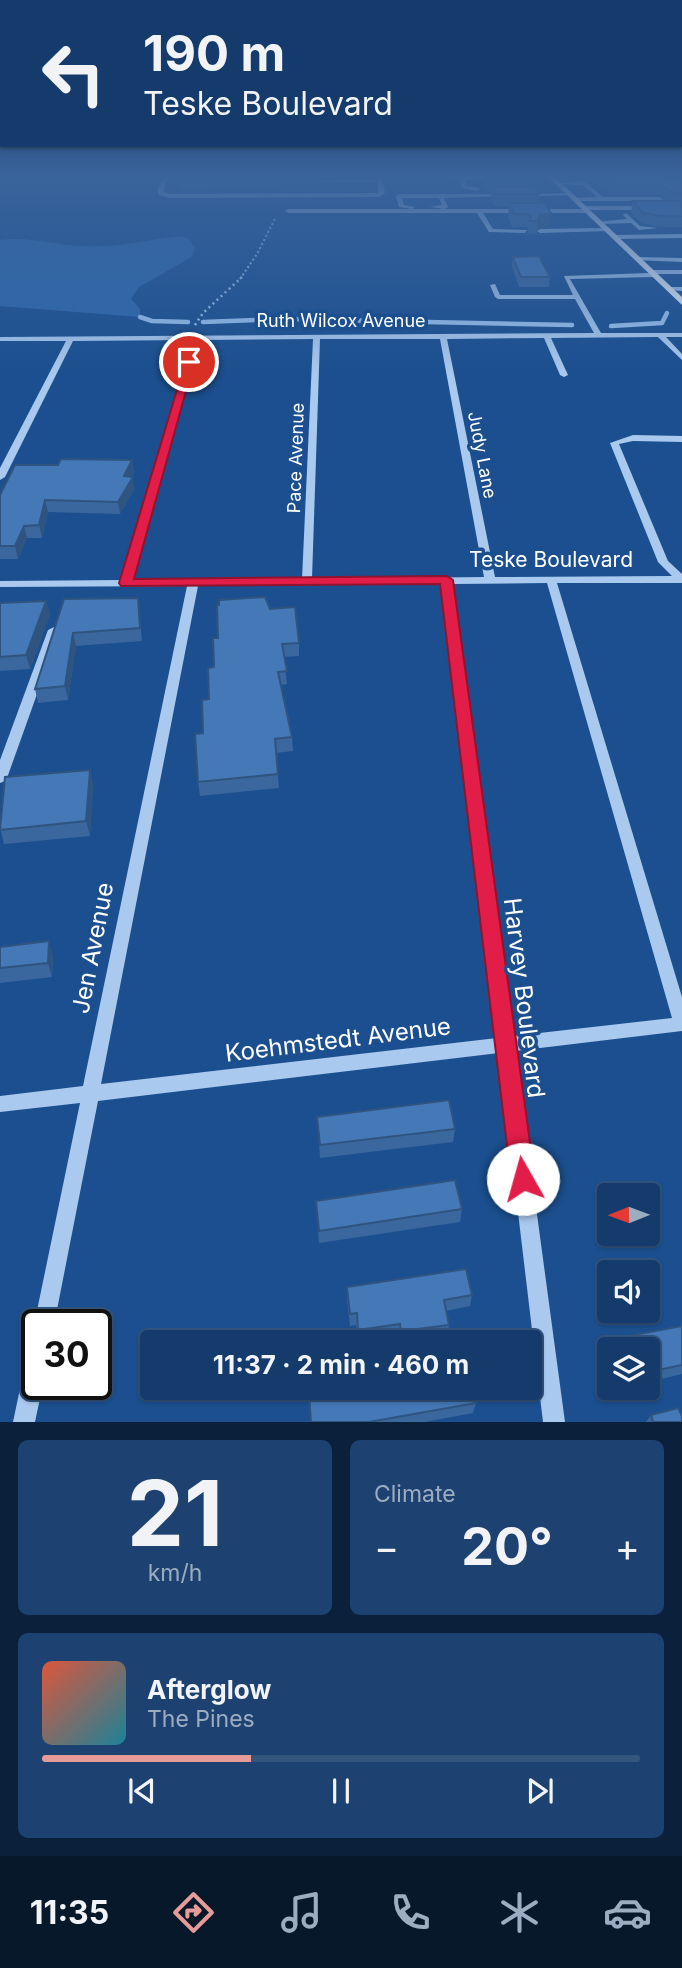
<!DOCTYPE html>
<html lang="en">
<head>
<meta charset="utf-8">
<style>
  :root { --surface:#143b6b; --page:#1d4271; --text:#f1f3f6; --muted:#9dadc1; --line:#33557e; --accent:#e69b98 }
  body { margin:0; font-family:Inter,sans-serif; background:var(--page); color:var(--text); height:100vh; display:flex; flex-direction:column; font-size:26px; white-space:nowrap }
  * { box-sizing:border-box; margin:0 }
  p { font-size:23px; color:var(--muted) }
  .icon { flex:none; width:38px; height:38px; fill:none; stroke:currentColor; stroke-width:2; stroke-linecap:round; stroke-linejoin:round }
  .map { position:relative; height:1422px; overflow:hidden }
  .details { display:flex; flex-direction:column; gap:18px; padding:18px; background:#0b203b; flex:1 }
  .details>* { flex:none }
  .banner { position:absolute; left:0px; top:0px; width:682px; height:147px; box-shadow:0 2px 5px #0004,0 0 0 2px var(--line); background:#143b6b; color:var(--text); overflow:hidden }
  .needle { width:46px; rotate:269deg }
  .fabs { position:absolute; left:597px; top:1183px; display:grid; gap:14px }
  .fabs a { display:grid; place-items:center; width:63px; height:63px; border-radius:7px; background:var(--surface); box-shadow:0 2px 5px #0004,0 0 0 2px var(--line); font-size:35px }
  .speed { position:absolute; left:21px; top:1309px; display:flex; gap:14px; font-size:35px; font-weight:700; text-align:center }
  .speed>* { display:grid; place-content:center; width:91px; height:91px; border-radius:50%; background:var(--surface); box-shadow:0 2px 5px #0004,0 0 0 2px var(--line); line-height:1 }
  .speed .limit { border:4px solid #111; border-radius:10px; background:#fff; color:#111 }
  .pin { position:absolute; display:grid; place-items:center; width:60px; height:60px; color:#fff; margin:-30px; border:4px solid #fff; border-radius:50%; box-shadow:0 2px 7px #0007 }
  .me { position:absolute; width:77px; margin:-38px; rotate:353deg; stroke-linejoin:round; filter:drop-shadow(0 0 5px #0008) }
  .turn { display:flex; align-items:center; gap:24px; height:147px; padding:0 28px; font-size:32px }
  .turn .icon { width:91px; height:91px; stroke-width:2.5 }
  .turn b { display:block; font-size:49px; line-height:60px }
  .big { font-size:52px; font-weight:700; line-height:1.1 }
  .details .card { flex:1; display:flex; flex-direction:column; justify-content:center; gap:10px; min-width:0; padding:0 24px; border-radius:10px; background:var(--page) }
  .details .dial { align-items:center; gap:0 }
  .dial b { font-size:91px; line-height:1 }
  .song { display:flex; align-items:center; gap:21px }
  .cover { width:84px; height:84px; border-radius:10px; background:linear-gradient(135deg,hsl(10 70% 55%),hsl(190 70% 35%)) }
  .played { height:7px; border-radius:4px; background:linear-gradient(90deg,var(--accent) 35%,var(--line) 35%) }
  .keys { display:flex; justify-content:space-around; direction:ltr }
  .heat { display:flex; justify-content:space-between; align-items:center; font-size:38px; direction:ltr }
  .details .tiles { flex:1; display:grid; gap:18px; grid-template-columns:1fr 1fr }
  .card:last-child { grid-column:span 2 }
  .trip { position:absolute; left:140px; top:1330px; width:402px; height:70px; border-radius:7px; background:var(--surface); box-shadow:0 2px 5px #0004,0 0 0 2px var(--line); font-weight:700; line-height:70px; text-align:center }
  .menu { display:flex; height:112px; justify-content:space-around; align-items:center; background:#08182b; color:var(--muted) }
  .menu .icon { width:49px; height:49px }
  .menu .on { color:var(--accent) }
  .menu b { font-size:32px; color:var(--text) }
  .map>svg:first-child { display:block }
</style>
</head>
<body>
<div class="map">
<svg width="682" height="1422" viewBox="0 0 682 1422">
  <rect width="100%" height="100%" fill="#1b4f8f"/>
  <!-- green -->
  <path fill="#2e69ad" d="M 181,236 L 189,239 L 195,248 L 192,257 L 139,287 L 131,299 L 140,309 L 140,317 L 0,306 L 0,240 C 28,236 54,245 82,246 C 115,248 148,240 181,236 Z"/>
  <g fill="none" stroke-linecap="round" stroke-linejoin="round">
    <!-- stream -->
    <g stroke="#9cc4f0" stroke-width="4.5">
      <path d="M 140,317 L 152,321 L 188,322"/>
      <path d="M 203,322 L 286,319 L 572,325"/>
      <path d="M 611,326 L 662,323 L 667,313"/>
    </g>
    <!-- path-far1 -->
    <path stroke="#a9c9ee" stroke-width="2" stroke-dasharray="2 2.5" stroke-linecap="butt" d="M 240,279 L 257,254 L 276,217"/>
    <!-- path -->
    <path stroke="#a9c9ee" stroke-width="2.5" stroke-dasharray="2 3.5" stroke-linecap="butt" d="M 195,325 L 203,313 L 242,277"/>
    <!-- minor -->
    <g fill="#a9c9ee" fill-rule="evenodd">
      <path d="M 164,176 L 169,176 L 163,191 L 170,194 L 378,193 L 378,182 L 290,181 L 378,180 L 378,176 L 382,176 L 385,193 L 379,197 L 170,198 L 159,195 L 157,191 Z"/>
      <path d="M 459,176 L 517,176 L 518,179 L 465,180 L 466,186 L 480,188 L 478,191 L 462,188 L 460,180 L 445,179 Z"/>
      <path d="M 584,181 L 603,197 L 660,197 L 671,207 L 666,208 L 659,201 L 575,201 L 573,198 L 597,197 L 583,185 L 555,184 Z"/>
      <path d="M 399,194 L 507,194 L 510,196 L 444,198 L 448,207 L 445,209 L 430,207 L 442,205 L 439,198 L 402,198 L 404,205 L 415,207 L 412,209 L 399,207 L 396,196 Z"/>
      <path d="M 525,194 L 570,193 L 573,195 L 523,197 Z"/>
      <path d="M 584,206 L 646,206 L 649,208 L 646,210 L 587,210 L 589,211 L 586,213 L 483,213 L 493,229 L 527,230 L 525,233 L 489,232 L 477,213 L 288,213 L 285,211 L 288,209 L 583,209 L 581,208 Z"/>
      <path d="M 626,213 L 640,226 L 658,228 L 639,230 L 631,223 L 599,224 L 596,222 L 627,219 L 623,215 Z"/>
      <path d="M 606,228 L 608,231 L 540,233 L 537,231 L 540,229 Z"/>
      <path d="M 682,234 L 682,238 L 614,239 L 611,237 L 614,235 Z"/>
      <path d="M 637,257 L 682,258 L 682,262 L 635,260 Z"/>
      <path d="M 651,270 L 682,270 L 682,274 L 656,274 L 654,277 L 570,279 L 601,333 L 682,333 L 682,337 L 666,337 L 682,354 L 682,360 L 658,337 L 551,338 L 568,375 L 564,377 L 560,375 L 544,338 L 447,339 L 495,577 L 672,576 L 658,562 L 610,443 L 633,435 L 682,436 L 682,442 L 633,441 L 619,444 L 668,561 L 682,574 L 682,583 L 557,583 L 682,997 L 682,1031 L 515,1051 L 565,1422 L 543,1422 L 499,1053 L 98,1101 L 54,1325 L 37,1325 L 37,1332 L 34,1325 L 80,1103 L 0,1112 L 0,1096 L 83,1086 L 187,586 L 0,587 L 0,581 L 122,580 L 192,340 L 73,341 L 5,477 L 0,480 L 0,468 L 66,341 L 0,341 L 0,337 L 594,333 L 575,299 L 498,299 L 495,297 L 490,285 L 495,284 L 500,295 L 573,295 L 564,276 L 649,273 ZM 313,339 L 302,579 L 132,580 L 199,340 ZM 320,339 L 440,339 L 484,577 L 312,579 ZM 547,583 L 672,1018 L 513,1036 L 453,584 ZM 442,584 L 497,1038 L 101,1084 L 198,586 Z"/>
      <path d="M 669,287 L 682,287 L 682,291 L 667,290 L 666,289 Z"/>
      <path d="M 54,627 L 60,630 L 7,778 L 5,781 L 0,783 L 0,760 L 48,630 Z"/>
      <path d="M 37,1350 L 37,1384 L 43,1384 L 35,1422 L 13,1422 L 26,1360 L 30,1353 Z"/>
    </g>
    <!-- major -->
    <path fill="#f0f6ff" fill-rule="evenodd" d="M 547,176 L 554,176 L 682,297 L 682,305 Z"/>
  </g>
  <!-- wall -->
  <g fill="#3a679d">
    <path d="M 182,176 L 281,176 L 280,186 L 181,189 L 181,181 Z"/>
    <path d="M 485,176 L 529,176 L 530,179 L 530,187 L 539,194 L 538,203 L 551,213 L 549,226 L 538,228 L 537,234 L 527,234 L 528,228 L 527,227 L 512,227 L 508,216 L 509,206 L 494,206 L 491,199 L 492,192 L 488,192 L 484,184 Z"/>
    <path d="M 598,176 L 682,176 L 682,227 L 660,227 L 641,223 L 631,212 L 633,201 L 668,201 L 660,194 L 612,194 Z"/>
    <path d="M 513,257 L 550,277 L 549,287 L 519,287 L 512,266 Z"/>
    <path d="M 134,472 L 132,477 L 134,489 L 120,514 L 48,512 L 42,538 L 27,538 L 18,559 L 0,559 L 0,495 Z"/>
    <path d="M 138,598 L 142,641 L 76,646 L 68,700 L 38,703 L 35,689 L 64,599 Z"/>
    <path d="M 46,601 L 50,614 L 30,669 L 0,671 L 0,603 Z"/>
    <path d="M 219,605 L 270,609 L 299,643 L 299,656 L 284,657 L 287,684 L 281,685 L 292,737 L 293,751 L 276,753 L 279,788 L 200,796 L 198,782 L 203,733 L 214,667 L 218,638 Z"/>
    <path d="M 93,784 L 90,836 L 4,844 L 0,828 Z"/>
    <path d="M 0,947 L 53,956 L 52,977 L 0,983 Z"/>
    <path d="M 317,1117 L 455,1129 L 453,1142 L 320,1158 Z"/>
    <path d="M 316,1201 L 462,1209 L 460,1222 L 319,1243 Z"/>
    <path d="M 347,1287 L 472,1295 L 470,1306 L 446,1311 L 449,1325 L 447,1336 L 400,1342 L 399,1335 L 358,1341 L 356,1325 L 350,1326 L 347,1299 Z"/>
    <path d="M 682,1326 L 682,1374 L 648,1382 L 648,1349 L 609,1349 L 609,1388 L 618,1388 L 607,1390 L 597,1352 L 602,1341 Z"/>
    <path d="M 476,1403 L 473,1413 L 425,1422 L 311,1422 Z"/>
    <path d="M 651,1415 L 682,1422 L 646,1422 Z"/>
  </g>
  <!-- shaded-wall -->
  <g fill="#305480">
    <path d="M 551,213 L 549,226 L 538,228 L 537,234 L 539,215 Z"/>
    <path d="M 132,460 L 134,472 L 129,482 L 133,477 L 134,489 L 120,514 L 118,502 L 124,476 Z"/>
    <path d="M 45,500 L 48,512 L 42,538 L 39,525 Z"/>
    <path d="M 24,526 L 27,538 L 18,559 L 15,546 Z"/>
    <path d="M 46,601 L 50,614 L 30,669 L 26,655 Z"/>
    <path d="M 73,633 L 76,646 L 68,700 L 65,686 Z"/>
    <path d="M 90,770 L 93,784 L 90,836 L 86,821 Z"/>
    <path d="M 49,941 L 53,956 L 52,977 L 48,963 Z"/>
  </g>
  <!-- building -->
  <g fill="#4478b7" stroke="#305480" stroke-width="2">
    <path d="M 182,176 L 279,176 L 279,178 L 181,181 Z"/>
    <path d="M 487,176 L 529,176 L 530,179 L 489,180 Z"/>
    <path d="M 608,176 L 682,176 L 682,193 L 673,193 L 662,184 L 614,184 Z"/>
    <path d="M 492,187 L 535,187 L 539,194 L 495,194 Z"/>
    <path d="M 633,201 L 682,201 L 682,216 L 662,216 L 643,213 Z"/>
    <path d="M 509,203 L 545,203 L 551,213 L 539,215 L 538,221 L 529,221 L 531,217 L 529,214 L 514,214 Z"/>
    <path d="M 539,256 L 550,277 L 521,277 L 513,257 Z"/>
    <path d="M 61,459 L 132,460 L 124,476 L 133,477 L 118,502 L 45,500 L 39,525 L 24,526 L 15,546 L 0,546 L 0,495 L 15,465 L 58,465 Z"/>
    <path d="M 265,597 L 270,609 L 295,607 L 299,643 L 282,644 L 287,671 L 278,672 L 292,737 L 275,739 L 278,774 L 198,782 L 195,734 L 203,733 L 202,700 L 209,699 L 208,668 L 214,667 L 213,638 L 218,638 L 217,605 L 219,605 L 219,600 Z"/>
    <path d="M 138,598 L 140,628 L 73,633 L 65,686 L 35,689 L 64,599 Z"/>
    <path d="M 46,601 L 26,655 L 0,657 L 0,603 Z"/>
    <path d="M 90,770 L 86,821 L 0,830 L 5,777 Z"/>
    <path d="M 49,941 L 48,963 L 0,968 L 0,947 Z"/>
    <path d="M 449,1100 L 455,1129 L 320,1145 L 317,1117 Z"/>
    <path d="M 455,1180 L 462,1209 L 319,1231 L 316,1201 Z"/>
    <path d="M 466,1269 L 472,1295 L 444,1300 L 449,1325 L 401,1331 L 400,1324 L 358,1330 L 357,1313 L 350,1314 L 347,1287 Z"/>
    <path d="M 682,1326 L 682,1365 L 648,1372 L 648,1349 L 609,1349 L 609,1365 L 602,1341 Z"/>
    <path d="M 349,1388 L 473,1388 L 476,1403 L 369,1422 L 311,1422 L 309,1393 Z"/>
    <path d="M 678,1408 L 682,1416 L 682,1422 L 653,1422 L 651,1415 Z"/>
  </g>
  <!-- sky -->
  <linearGradient id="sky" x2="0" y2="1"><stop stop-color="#0f2b4f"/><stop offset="0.47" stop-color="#39639b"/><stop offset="1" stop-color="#39639b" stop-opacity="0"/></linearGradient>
  <rect width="682" height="375" fill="url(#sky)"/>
  <!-- route -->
  <path fill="#e11d48" stroke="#92132f" stroke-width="2" d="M 186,360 L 194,362 L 134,579 L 447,576 L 453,580 L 535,1179 L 531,1188 L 523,1191 L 514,1188 L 511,1179 L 440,584 L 121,586 L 119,583 Z"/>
  <g text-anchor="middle" stroke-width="7" stroke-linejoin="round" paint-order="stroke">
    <!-- far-street labels -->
    <g font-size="18" fill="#fff" stroke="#1b4f8f">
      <text x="341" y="327">Ruth Wilcox Avenue</text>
      <text transform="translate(482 455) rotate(79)" y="6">Judy Lane</text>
      <text transform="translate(296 458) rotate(-88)" y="6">Pace Avenue</text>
    </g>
    <!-- street labels -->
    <g font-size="21" fill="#fff" stroke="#1b4f8f">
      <text x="551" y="567">Teske Boulevard</text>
    </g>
    <!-- near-street labels -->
    <g font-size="24" fill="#fff" stroke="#1b4f8f">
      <text transform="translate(93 948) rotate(-79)" y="8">Jen Avenue</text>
      <text transform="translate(524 998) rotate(83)" y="8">Harvey Boulevard</text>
      <text transform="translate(338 1040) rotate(-7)" y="8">Koehmstedt Avenue</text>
    </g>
  </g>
</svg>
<div class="fabs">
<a><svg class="needle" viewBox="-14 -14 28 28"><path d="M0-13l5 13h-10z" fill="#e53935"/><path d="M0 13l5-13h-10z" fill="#9dadc1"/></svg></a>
<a><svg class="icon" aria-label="sound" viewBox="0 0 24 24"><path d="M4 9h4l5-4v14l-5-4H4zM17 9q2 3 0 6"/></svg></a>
<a><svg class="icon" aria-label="layers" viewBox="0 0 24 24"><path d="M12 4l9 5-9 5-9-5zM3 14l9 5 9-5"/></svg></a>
</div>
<div class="speed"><div class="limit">30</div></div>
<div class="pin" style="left:189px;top:362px;background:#d93025"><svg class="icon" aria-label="arrive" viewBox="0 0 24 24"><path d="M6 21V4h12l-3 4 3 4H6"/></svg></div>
<svg class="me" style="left:523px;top:1179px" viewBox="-20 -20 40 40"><circle r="19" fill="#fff"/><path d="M0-13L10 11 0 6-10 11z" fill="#e11d48"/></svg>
<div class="trip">11:37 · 2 min · 460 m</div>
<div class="banner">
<div class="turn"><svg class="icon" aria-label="left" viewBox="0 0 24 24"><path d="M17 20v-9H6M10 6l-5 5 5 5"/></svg><div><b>190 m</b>Teske Boulevard</div></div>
</div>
</div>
<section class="details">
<div class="tiles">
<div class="card dial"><b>21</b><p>km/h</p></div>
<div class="card"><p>Climate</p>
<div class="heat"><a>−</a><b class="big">20°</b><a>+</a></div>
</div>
<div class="card">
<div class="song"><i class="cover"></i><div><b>Afterglow</b><p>The Pines</p></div></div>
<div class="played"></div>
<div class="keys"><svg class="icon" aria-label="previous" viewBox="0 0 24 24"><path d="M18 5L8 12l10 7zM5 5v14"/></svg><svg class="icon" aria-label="pause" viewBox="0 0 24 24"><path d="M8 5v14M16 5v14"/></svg><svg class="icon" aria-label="next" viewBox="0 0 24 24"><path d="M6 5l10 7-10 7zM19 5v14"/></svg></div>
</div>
</div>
</section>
<nav class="menu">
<b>11:35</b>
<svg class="icon on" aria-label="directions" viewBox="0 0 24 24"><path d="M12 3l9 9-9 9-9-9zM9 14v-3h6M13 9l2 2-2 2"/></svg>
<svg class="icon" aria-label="music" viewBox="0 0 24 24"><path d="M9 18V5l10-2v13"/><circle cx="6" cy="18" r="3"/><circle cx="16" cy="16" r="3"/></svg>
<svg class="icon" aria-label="phone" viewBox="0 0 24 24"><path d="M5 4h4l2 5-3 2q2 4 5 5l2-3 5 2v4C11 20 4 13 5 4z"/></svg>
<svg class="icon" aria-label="climate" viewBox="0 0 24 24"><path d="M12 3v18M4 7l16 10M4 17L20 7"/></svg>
<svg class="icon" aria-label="car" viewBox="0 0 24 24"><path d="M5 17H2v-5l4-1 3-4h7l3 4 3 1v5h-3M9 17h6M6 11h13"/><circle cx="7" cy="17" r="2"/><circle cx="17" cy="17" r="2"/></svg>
</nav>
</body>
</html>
